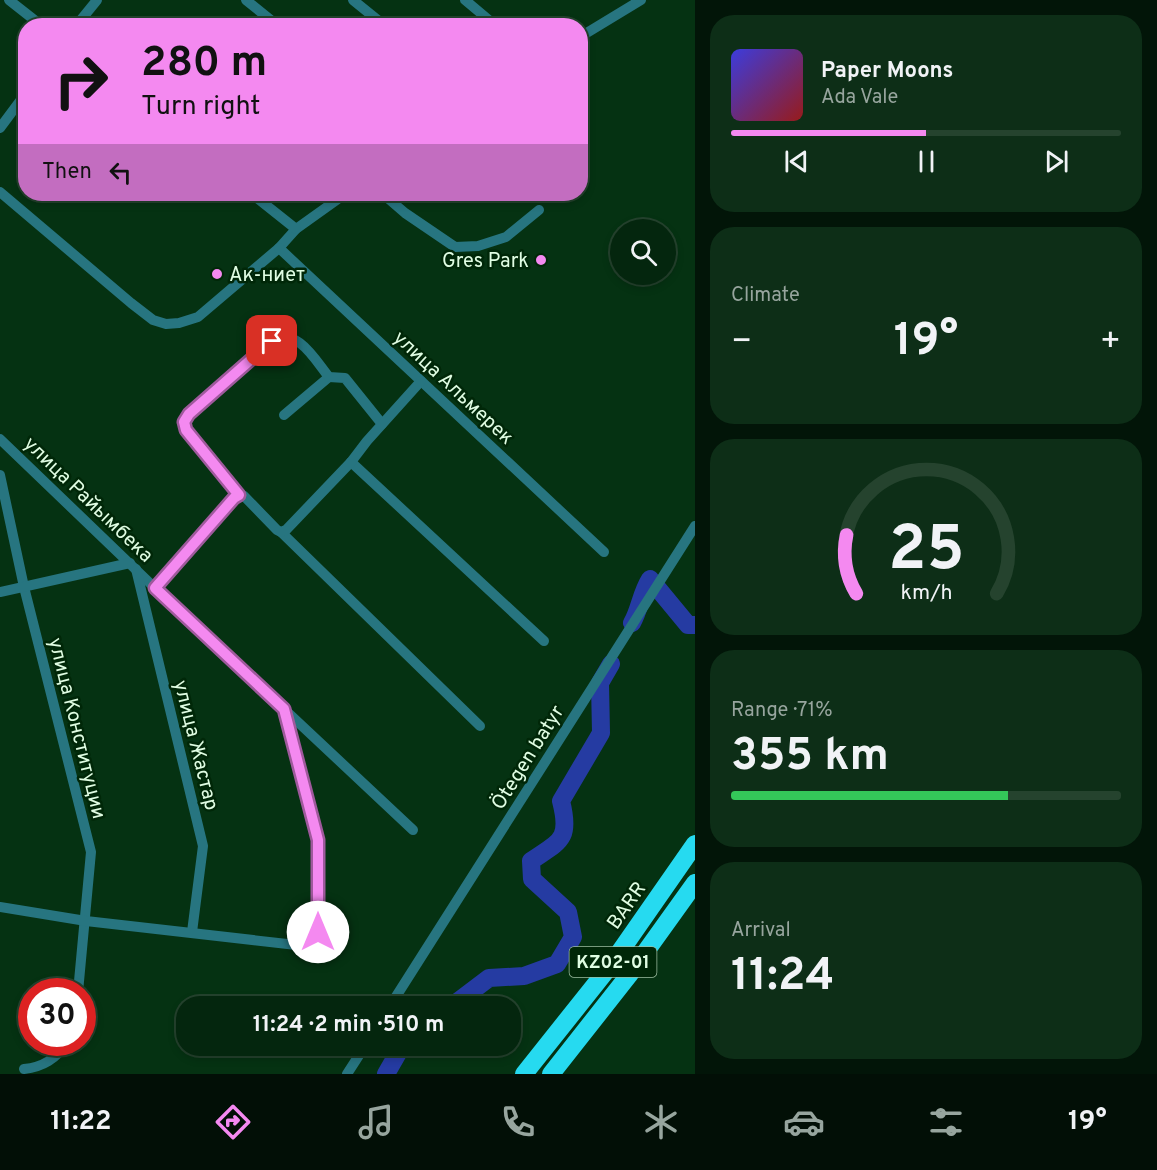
<!DOCTYPE html>
<html lang="en">
<head>
<meta charset="utf-8">
<style>
  :root { --surface:#04260e; --page:#0d2e17; --text:#f1f3f6; --muted:#97a59e; --line:#25432e; --accent:#f489f0 }
  body { margin:0; font-family:Overpass,sans-serif; background:var(--page); color:var(--text); height:100vh; display:flex; flex-direction:column; font-size:22px; white-space:nowrap }
  * { box-sizing:border-box; margin:0 }
  p { font-size:20px; color:var(--muted) }
  .icon { flex:none; width:33px; height:33px; fill:none; stroke:currentColor; stroke-width:2; stroke-linecap:round; stroke-linejoin:round }
  .map { position:relative; flex:1; overflow:hidden }
  .sheet { display:flex; flex-direction:column; gap:15px; padding:15px; background:#021508; width:462px }
  .sheet>* { flex:none }
  .guide { position:absolute; left:18px; top:18px; width:570px; height:183px; border-radius:24px; box-shadow:0 3px 9px #0003,0 0 0 2px var(--line); background:#f489f0; color:#111; overflow:hidden }
  .buttons { position:absolute; left:610px; top:219px; display:grid; gap:12px }
  .buttons a { display:grid; place-items:center; width:66px; height:66px; border-radius:50%; background:var(--surface); box-shadow:0 3px 9px #0003,0 0 0 2px var(--line); font-size:30px }
  .speed { position:absolute; left:18px; top:978px; display:flex; gap:12px; font-size:30px; font-weight:700; text-align:center }
  .speed>* { display:grid; place-content:center; width:78px; height:78px; border-radius:50%; background:var(--surface); box-shadow:0 3px 9px #0003,0 0 0 2px var(--line); line-height:1 }
  .speed .limit { border:9px solid #d22; background:#fff; color:#111 }
  .pin { position:absolute; display:grid; place-items:center; width:51px; height:51px; color:#fff; margin:-26px; border-radius:12px; box-shadow:0 3px 9px #0006 }
  .me { position:absolute; width:66px; margin:-33px; rotate:0deg; stroke-linejoin:round; filter:drop-shadow(0 0 4px #0008) }
  .turn { display:flex; align-items:center; gap:21px; height:126px; padding:0 24px; font-size:27px }
  .turn .icon { width:78px; height:78px; stroke-width:2.5 }
  .turn b { display:block; font-size:42px; line-height:51px }
  .then { display:flex; align-items:center; height:57px; padding:0 24px; background:#0003; gap:12px; font-size:22px }
  .big { font-size:45px; font-weight:700; line-height:1.1 }
  .sheet .card { flex:1; display:flex; flex-direction:column; justify-content:center; gap:9px; min-width:0; padding:0 21px; border-radius:24px; background:var(--page) }
  .sheet .dial { align-items:center; gap:0 }
  .dial svg { height:156px; overflow:visible; fill:none; stroke:var(--line); stroke-width:7; stroke-linecap:round; text-anchor:middle }
  .dial text { fill:var(--text); stroke:none }
  .song { display:flex; align-items:center; gap:18px }
  .cover { width:72px; height:72px; border-radius:9px; background:linear-gradient(135deg,hsl(240 70% 55%),hsl(0 70% 35%)) }
  .played { height:6px; border-radius:3px; background:linear-gradient(90deg,var(--accent) 50%,var(--line) 50%) }
  .keys { display:flex; justify-content:space-around; direction:ltr }
  .heat { display:flex; justify-content:space-between; align-items:center; font-size:33px; direction:ltr }
  .charge { height:9px; border-radius:4px; background:linear-gradient(90deg,#34c759 71%,var(--line) 0) }
  .trip { position:absolute; left:176px; top:996px; width:345px; height:60px; border-radius:24px; background:var(--surface); box-shadow:0 3px 9px #0003,0 0 0 2px var(--line); font-weight:700; line-height:60px; text-align:center }
  .tab-bar { display:flex; height:96px; justify-content:space-around; align-items:center; background:#020f06; color:var(--muted) }
  .tab-bar .icon { width:42px; height:42px }
  .tab-bar .active { color:var(--accent) }
  .tab-bar b { font-size:27px; color:var(--text) }
  main { display:flex; flex:1; min-height:0 }
  .map>svg:first-child { display:block }
</style>
</head>
<body>
<main>
<div class="map">
<svg width="695" height="1074" viewBox="0 0 695 1074">
  <rect width="100%" height="100%" fill="#053212"/>
  <g fill="none" stroke-linecap="round" stroke-linejoin="round">
    <!-- river -->
    <g stroke="#253ba2" stroke-width="18">
      <path d="M 632,623 C 640,609 641,593 650,579 L 688,625 L 695,625"/>
      <path d="M 452,1006 L 489,978 L 524,976 L 557,964 L 573,937 L 568,912 L 532,879 L 531,861 C 560,841 571,840 561,801 L 601,733 L 600,683 L 611,664"/>
      <path d="M 386,1074 L 402,1046"/>
    </g>
    <!-- minor -->
    <g stroke="#277580" stroke-width="10">
      <path d="M 9,0 L 42,26"/>
      <path d="M 246,0 L 278,26"/>
      <path d="M 353,0 L 385,26"/>
      <path d="M 465,0 L 496,26"/>
      <path d="M 76,26 L 97,0"/>
      <path d="M 580,37 L 641,0"/>
      <path d="M 0,128 L 26,93"/>
      <path d="M 0,192 L 131,303 L 153,320 L 166,324 L 179,323 L 198,317 L 279,248 L 296,229 L 345,194"/>
      <path d="M 252,194 L 296,229"/>
      <path d="M 383,194 L 405,213 L 455,247 L 478,246 L 506,237 L 539,210"/>
      <path d="M 279,248 L 604,552"/>
      <path d="M 284,415 L 329,377"/>
      <path d="M 0,439 L 155,588 L 413,830"/>
      <path d="M 351,462 L 544,641"/>
      <path d="M 0,475 L 24,587 L 91,852 L 78,992"/>
      <path d="M 239,495 L 186,430 L 184,422 L 189,414 L 272,341 C 297,326 315,360 329,377 L 345,378 L 382,424"/>
      <path d="M 281,532 L 480,726"/>
      <path d="M 136,569 L 203,846 L 192,932"/>
      <path d="M 155,588 L 234,498 L 239,495 L 244,496 L 277,530 L 281,532 L 286,530 L 351,462 L 367,441 L 421,381"/>
      <path d="M 0,592 L 130,563"/>
      <path d="M 0,907 L 86,921 L 314,947 L 318,932 L 318,840 L 285,711"/>
      <path d="M 390,1006 L 695,526"/>
      <path d="M 24,1069 C 43,1067 56,1059 67,1042"/>
      <path d="M 347,1074 L 365,1046"/>
    </g>
    <!-- motorway -->
    <g stroke="#26daf0" stroke-width="18">
      <path d="M 524,1074 L 610,966 L 695,844"/>
      <path d="M 551,1074 L 629,975 L 695,883"/>
    </g>
  </g>
  <g fill="none" stroke-linecap="round" stroke-linejoin="round">
    <defs>
      <path id="route" d="M 272,341 L 189,414 L 184,422 L 186,430 L 239,495 L 234,498 L 155,588 L 284,709 L 318,840 L 318,932"/>
    </defs>
    <!-- route casing -->
    <use href="#route" stroke="#9f599c" stroke-width="15"/>
    <!-- route -->
    <use href="#route" stroke="#f489f0" stroke-width="10"/>
  </g>
  <!-- markers -->
  <g fill="#f489f0" stroke="#002708" stroke-width="2">
    <circle cx="541" cy="260" r="6"/>
    <circle cx="217" cy="274" r="6"/>
  </g>
  <g text-anchor="middle" stroke-width="5" stroke-linejoin="round" paint-order="stroke">
    <!-- shield labels -->
    <rect fill="#002708" stroke="#9dbda1" stroke-width="1.5" x="569.5" y="947" width="87" height="30" rx="4.5"/>
    <g font-size="18" font-weight="bold" fill="#e0fde3">
      <text x="613" y="968">KZ02-01</text>
    </g>
    <!-- poi labels -->
    <g font-size="20" fill="#e0fde3" stroke="#002708" text-anchor="end">
      <text x="529" y="267">Gres Park</text>
      <text x="229" y="281" text-anchor="start">Ак-ниет</text>
    </g>
    <!-- street labels -->
    <g font-size="20" fill="#e0fde3" stroke="#002708">
      <text transform="translate(454 387) rotate(43)" y="7">улица Альмерек</text>
      <text transform="translate(89 499) rotate(44)" y="7">улица Райымбека</text>
      <text transform="translate(78 728) rotate(76)" y="7">улица Конституции</text>
      <text transform="translate(197 745) rotate(76)" y="7">улица Жастар</text>
      <text transform="translate(527 757) rotate(-58)" y="7">Ötegen batyr</text>
      <text transform="translate(626 905) rotate(-55)" y="7">BARR</text>
    </g>
  </g>
</svg>
<div class="buttons">
<a><svg class="icon" aria-label="search" viewBox="0 0 24 24"><circle cx="10" cy="10" r="6"/><path d="M15 15l6 6"/></svg></a>
</div>
<div class="speed"><div class="limit">30</div></div>
<div class="pin" style="left:272px;top:341px;background:#d93025"><svg class="icon" aria-label="arrive" viewBox="0 0 24 24"><path d="M6 21V4h12l-3 4 3 4H6"/></svg></div>
<svg class="me" style="left:318px;top:932px" viewBox="-20 -20 40 40"><circle r="19" fill="#fff"/><path d="M0-13L10 11 0 6-10 11z" fill="#f489f0"/></svg>
<div class="trip">11:24 · 2 min · 510 m</div>
<div class="guide">
<div class="turn"><svg class="icon" aria-label="right" viewBox="0 0 24 24"><path d="M7 20v-9h11M14 6l5 5-5 5"/></svg><div><b>280 m</b>Turn right</div></div>
<div class="then">Then<svg class="icon" aria-label="left" viewBox="0 0 24 24"><path d="M17 20v-9H6M10 6l-5 5 5 5"/></svg></div>
</div>
</div>
<section class="sheet">
<div class="card">
<div class="song"><i class="cover"></i><div><b>Paper Moons</b><p>Ada Vale</p></div></div>
<div class="played"></div>
<div class="keys"><svg class="icon" aria-label="previous" viewBox="0 0 24 24"><path d="M18 5L8 12l10 7zM5 5v14"/></svg><svg class="icon" aria-label="pause" viewBox="0 0 24 24"><path d="M8 5v14M16 5v14"/></svg><svg class="icon" aria-label="next" viewBox="0 0 24 24"><path d="M6 5l10 7-10 7zM19 5v14"/></svg></div>
</div>
<div class="card"><p>Climate</p>
<div class="heat"><a>−</a><b class="big">19°</b><a>+</a></div>
</div>
<div class="card dial"><svg viewBox="0 0 100 80">
<path d="M14 69A42 42 0 1 1 86 69"/>
<path d="M14 69A42 42 0 0 1 9 39" stroke="#f489f0"/>
<text x="50" y="56" font-size="32" font-weight="700">25</text>
<text x="50" y="72" font-size="11">km/h</text>
</svg></div>
<div class="card"><p>Range · 71%</p><b class="big">355 km</b><div class="charge"></div></div>
<div class="card"><p>Arrival</p><b class="big">11:24</b></div>
</section>
</main>
<nav class="tab-bar">
<b>11:22</b>
<svg class="icon active" aria-label="directions" viewBox="0 0 24 24"><path d="M12 3l9 9-9 9-9-9zM9 14v-3h6M13 9l2 2-2 2"/></svg>
<svg class="icon" aria-label="music" viewBox="0 0 24 24"><path d="M9 18V5l10-2v13"/><circle cx="6" cy="18" r="3"/><circle cx="16" cy="16" r="3"/></svg>
<svg class="icon" aria-label="phone" viewBox="0 0 24 24"><path d="M5 4h4l2 5-3 2q2 4 5 5l2-3 5 2v4C11 20 4 13 5 4z"/></svg>
<svg class="icon" aria-label="climate" viewBox="0 0 24 24"><path d="M12 3v18M4 7l16 10M4 17L20 7"/></svg>
<svg class="icon" aria-label="car" viewBox="0 0 24 24"><path d="M5 17H2v-5l4-1 3-4h7l3 4 3 1v5h-3M9 17h6M6 11h13"/><circle cx="7" cy="17" r="2"/><circle cx="17" cy="17" r="2"/></svg>
<svg class="icon" aria-label="filters" viewBox="0 0 24 24"><path d="M4 7h16M4 17h16"/><circle cx="9" cy="7" r="2"/><circle cx="15" cy="17" r="2"/></svg>
<b>19°</b>
</nav>
</body>
</html>
